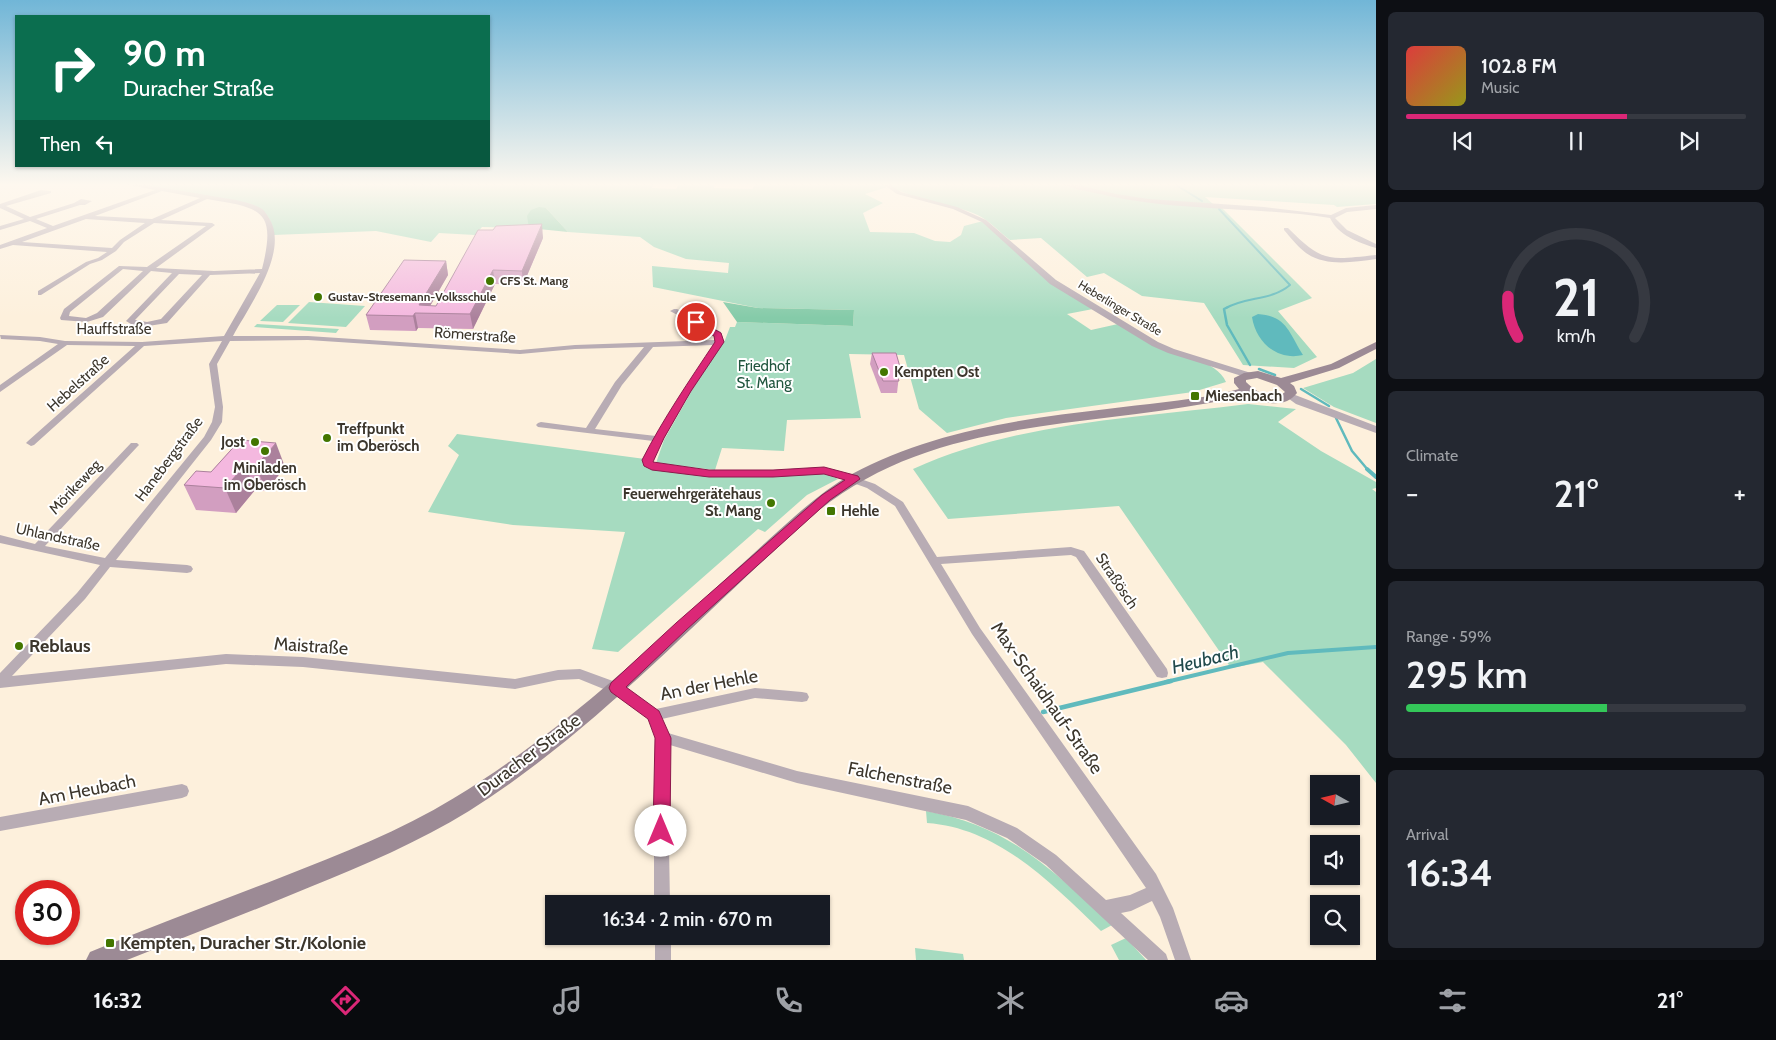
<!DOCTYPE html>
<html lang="en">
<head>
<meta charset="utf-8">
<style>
  :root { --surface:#171b24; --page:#242831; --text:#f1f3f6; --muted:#9ea1a6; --line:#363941; --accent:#db2777 }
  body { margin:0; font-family:Cabin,sans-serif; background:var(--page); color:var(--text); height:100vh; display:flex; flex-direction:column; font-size:19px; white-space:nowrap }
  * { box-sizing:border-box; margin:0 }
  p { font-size:16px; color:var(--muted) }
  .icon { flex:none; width:28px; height:28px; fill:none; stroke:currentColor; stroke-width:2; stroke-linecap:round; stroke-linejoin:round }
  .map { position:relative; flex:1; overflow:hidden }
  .drawer { display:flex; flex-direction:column; gap:12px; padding:12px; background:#0d0f14; width:400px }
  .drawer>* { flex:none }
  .hud { position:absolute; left:15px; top:15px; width:475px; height:152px; border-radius:0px; box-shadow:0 1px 4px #0004; background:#0b6e4f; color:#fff; overflow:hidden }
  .needle { width:32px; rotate:278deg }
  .buttons { position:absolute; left:1310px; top:775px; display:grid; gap:10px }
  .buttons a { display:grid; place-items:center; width:50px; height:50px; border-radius:0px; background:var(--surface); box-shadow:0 1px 4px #0004; font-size:25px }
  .speed { position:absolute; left:15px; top:880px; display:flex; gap:10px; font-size:25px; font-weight:700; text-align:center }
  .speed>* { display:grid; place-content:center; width:65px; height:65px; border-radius:50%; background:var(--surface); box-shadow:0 1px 4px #0004; line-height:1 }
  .speed .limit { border:8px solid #d22; background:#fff; color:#111 }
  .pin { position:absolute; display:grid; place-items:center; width:42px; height:42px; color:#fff; margin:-21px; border:2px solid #fff; border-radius:50%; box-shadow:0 1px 5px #0007 }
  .me { position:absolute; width:55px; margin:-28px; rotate:0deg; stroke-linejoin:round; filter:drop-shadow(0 0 4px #0008) }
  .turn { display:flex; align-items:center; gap:18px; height:105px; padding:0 25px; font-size:22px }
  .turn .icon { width:65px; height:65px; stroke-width:2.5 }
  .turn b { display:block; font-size:35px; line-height:42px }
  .then { display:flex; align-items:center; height:48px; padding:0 25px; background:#0003; gap:10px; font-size:19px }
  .big { font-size:38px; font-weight:600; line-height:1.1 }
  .drawer .tile { flex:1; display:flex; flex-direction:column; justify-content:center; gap:8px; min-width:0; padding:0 18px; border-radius:8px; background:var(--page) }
  .drawer .dial { align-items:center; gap:0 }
  .dial svg { height:130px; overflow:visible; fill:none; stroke:var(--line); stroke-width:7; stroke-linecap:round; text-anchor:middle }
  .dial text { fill:var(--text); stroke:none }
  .song { display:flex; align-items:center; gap:15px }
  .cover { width:60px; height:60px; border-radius:8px; background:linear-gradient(135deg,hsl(0 70% 55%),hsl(60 70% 35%)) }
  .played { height:5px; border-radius:2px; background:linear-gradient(90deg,var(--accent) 65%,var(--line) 65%) }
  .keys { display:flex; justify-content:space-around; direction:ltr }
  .heat { display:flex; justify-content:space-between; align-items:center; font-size:28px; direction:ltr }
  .charge { height:8px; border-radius:4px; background:linear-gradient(90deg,#34c759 59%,var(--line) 0) }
  .trip { position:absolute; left:545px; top:895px; width:285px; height:50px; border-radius:0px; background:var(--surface); box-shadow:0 1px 4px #0004; font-weight:600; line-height:50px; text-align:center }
  .menu { display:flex; height:80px; justify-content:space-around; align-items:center; background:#090b0e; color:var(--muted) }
  .menu .icon { width:35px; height:35px }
  .menu .selected { color:var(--accent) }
  .menu b { font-size:22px; color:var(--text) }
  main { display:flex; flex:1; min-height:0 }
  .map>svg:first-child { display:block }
</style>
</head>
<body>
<main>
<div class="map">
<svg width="1376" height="960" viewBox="0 0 1376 960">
  <rect width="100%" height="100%" fill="#fdf0dc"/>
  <!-- green -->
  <g fill="#a6dbc0">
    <path d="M 127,183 L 481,183 L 485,185 L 488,183 L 654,183 L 652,188 L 676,189 L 679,183 L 713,183 L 714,188 L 753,189 L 754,183 L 882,183 L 887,187 L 865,194 L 883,203 L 863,213 L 870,232 L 914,233 L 935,241 L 950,242 L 961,235 L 964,226 L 983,221 L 1050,283 L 1093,309 L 1067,314 L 1091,330 L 1118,324 C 1130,331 1142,340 1155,346 C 1176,354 1217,360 1226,382 L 1193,392 L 1006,418 L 947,433 L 919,409 L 904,355 L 849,354 L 861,418 L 787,420 L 784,451 L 722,448 L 715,470 L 656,463 L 664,440 L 700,376 L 725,340 L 730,327 L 735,327 L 737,322 L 853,326 L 854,310 L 758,308 L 653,287 L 652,266 L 728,273 L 729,263 L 686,259 L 654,247 L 640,237 L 568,232 L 546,208 L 529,228 L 482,227 L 475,235 L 439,233 L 431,242 L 376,231 L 273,235 C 273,218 265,211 251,204 Z"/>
    <path d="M 885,183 L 948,183 L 999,187 L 999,183 L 1060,183 L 1127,199 L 1221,207 L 1312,298 L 1278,311 L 1317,357 L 1294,368 L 1243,365 L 1204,303 L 1142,296 L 1104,273 L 1087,277 L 1041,238 L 1010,240 C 998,231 987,218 973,213 C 944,202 912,200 885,183 Z"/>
    <path d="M 1065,183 L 1376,183 L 1376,204 L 1337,207 L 1334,205 L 1205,197 L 1214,205 L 1127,198 Z"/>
    <path d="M 309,302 L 365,306 L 346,327 L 288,323 Z"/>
    <path d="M 277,305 L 300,305 L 283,322 L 260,321 Z"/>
    <path d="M 257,324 L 339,329 L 336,333 L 254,327 Z"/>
    <path d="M 1376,359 L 1376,423 L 1334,407 L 1303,388 L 1353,373 Z"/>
    <path d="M 1248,404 L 1296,409 L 1278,422 L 1321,451 L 1376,482 L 1376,488 L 1372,489 L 1376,492 L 1376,783 L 1346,745 L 1263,662 L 1231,668 L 1119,506 L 948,519 L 913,469 C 1017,422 1136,418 1248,404 Z"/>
    <path d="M 457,434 L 645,459 L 645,464 L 708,476 L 768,476 L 824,473 L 838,479 L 807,495 L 765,532 L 758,529 L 618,652 L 592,649 L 625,532 L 513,525 L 428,512 L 459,455 L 448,446 Z"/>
    <path d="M 926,811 C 1010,826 1052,870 1112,925 L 1101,931 C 1052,884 999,828 927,823 Z"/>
    <path d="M 1126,938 L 1146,960 L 1119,960 L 1111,945 Z"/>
    <path d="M 915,948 L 963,954 L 964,960 L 916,960 Z"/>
  </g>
  <!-- forest -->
  <g fill="#85cba9">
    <path d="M 539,207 L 546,208 L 568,232 L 529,228 L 527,216 L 531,210 Z"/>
    <path d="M 723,302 L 758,308 L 854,310 L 853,326 L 737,322 Z"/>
  </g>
  <!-- water -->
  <path fill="#60babd" d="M 1258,314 C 1287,316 1289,333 1303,355 C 1278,361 1256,343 1252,317 Z"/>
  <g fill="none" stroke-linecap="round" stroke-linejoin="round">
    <!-- stream-far3 -->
    <g stroke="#60babd" stroke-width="2">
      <path d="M 1173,183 L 1202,201"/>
      <path d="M 1219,209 L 1290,285 C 1271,301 1247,296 1226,308"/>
    </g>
    <!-- stream-far2 -->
    <g stroke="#60babd" stroke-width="2.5">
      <path d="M 1228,307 L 1224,309 L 1227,325 L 1250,365"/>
      <path d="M 1259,369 L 1275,375"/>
      <path d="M 1301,389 L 1329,406"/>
      <path d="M 1336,418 L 1352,451 L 1368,470"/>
    </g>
    <!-- stream-far1 -->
    <g stroke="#60babd" stroke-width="4">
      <path d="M 1367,469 L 1376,477"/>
      <path d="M 1166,682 L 1288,653 L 1376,647"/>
    </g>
    <!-- stream -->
    <path stroke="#60babd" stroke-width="4.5" d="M 1043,712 L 1171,681"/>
    <!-- minor -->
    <g fill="#b8acb4" fill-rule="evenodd">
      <path d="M 118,183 L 134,183 L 236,200 C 245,202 254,204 262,209 C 265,211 267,215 269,218 C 290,251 249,306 233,336 L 308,336 L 520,350 L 575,345 L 715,340 L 714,335 L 709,332 L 670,311 L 674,309 L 677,309 L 721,332 L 724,342 L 686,400 L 652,460 L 652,463 L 654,464 L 709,471 L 832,469 L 875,484 L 903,502 L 937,557 L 1071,547 L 1084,551 L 1167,669 L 1168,673 L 1167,677 L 1162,678 L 1157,677 L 1076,557 L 1071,555 L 941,564 L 980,628 L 1156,874 L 1173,908 L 1191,960 L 1175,960 L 1160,917 L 1152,901 L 1131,911 L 1121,913 L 1166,954 L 1168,960 L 1148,960 L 1046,865 L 1007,838 L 966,820 L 797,783 L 670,745 L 668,788 L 670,904 L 654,904 L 654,788 L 656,737 L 649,719 L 611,692 L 579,679 L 558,680 L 515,689 L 303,667 L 226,664 L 0,688 L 0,673 L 77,593 L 100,565 L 0,543 L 0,535 L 35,544 L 131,443 L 137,443 L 139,445 L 137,447 L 45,546 L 105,558 L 204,437 L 212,422 L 215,407 L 209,364 L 222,341 L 144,346 L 34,445 L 31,446 L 26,443 L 28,441 L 135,346 L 67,345 L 0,392 L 0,385 L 58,344 L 40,341 L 1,339 L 0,335 L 40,337 L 65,341 L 142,342 L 224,336 L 260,273 L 210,275 L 167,323 L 142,327 L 131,324 L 126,321 L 172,273 L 151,271 L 103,317 L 87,322 L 61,320 L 60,318 L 64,309 L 119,266 L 147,267 L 206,226 L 154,223 L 124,242 L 116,251 L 102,260 L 90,264 L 41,295 L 38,295 L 38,291 L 86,262 L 98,258 L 107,252 L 13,245 L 0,249 L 0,245 L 47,228 L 30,221 L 0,230 L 0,226 L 24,219 L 0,208 L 0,204 L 41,190 L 51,191 L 51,193 L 6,206 L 30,217 L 74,203 L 81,199 L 92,201 L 85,205 L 80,205 L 36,219 L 53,226 L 155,190 ZM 162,191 L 200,198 L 152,219 L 95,216 ZM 207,199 C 261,208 277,209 262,269 L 214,271 L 156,268 L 215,225 L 212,223 L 161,220 ZM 86,219 L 145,223 L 120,240 L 112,248 L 22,242 ZM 123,269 L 143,271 L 97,313 L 86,318 L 69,316 L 70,312 ZM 179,274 L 202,275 L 161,319 L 147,322 L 135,320 ZM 308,340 L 520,354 L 575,349 L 644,347 L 615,382 L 586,428 L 541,422 L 538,423 L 536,425 L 538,427 L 653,441 L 642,460 L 644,466 L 652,470 L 709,477 L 828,474 L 867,488 L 895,506 L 972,634 L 1146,888 L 1130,895 L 1106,900 L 1056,855 L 1017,828 L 968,806 L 797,771 L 668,733 L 662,719 L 755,698 L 802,702 L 807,701 L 809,697 L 807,693 L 802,692 L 755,688 L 656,709 L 621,684 L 580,669 L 558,670 L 515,679 L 303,657 L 226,654 L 12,676 L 85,599 L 110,567 L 187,573 L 191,572 L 193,569 L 191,566 L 187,565 L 116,560 L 211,440 L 222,422 L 223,407 L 217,364 L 230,341 ZM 714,345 L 687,385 L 656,436 L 595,429 L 622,385 L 653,347 Z"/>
      <path d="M 881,183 L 888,183 L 901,192 L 957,207 L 986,220 L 1056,280 L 1158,342 L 1174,349 L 1251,373 L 1252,375 L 1251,377 L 1245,377 L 1168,353 L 1152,346 L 1050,284 L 982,222 L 953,209 L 897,194 Z"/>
      <path d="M 1059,183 L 1070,183 L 1116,194 L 1149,199 L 1264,207 L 1331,215 L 1346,208 L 1376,205 L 1376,209 L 1347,212 L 1335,218 L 1347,230 L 1376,244 L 1376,248 C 1359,243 1338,235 1330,218 C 1254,206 1175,212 1100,194 C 1087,191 1071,189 1059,183 Z"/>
      <path d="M 1284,228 L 1288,228 C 1323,263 1328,260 1376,255 L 1376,259 C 1353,262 1326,267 1306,253 C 1298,247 1291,238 1284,230 Z"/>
      <path d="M 182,784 L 187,786 L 189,791 L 187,796 L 182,798 L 0,831 L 0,817 Z"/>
      <rect x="655" y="936" width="16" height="24"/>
    </g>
    <!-- tertiary -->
    <path fill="#b8acb4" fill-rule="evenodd" d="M 1290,393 L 1376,426 L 1376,433 L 1296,404 L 1285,396 Z"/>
    <!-- secondary -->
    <path fill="#9c8a95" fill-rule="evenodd" d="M 1376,342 L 1376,349 L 1339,368 L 1290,383 L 1294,386 L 1297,393 C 1287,406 1270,405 1256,399 C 1253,398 1249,395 1246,395 C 1235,394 1220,401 1209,403 C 1073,428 931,420 818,511 C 703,612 599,729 469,811 C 419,842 364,865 310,887 C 250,912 188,936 127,960 L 86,960 L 90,952 C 153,926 218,902 282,877 C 341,854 400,831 454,798 C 577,724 687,612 794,517 C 812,501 831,486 852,474 C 930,432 1020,419 1107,409 C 1145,404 1183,401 1220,394 L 1239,389 L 1234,383 L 1234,378 L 1244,373 L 1258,371 L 1281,378 L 1331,364 ZM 1257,378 L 1277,385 L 1285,392 C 1273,403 1255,391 1246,382 L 1246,380 Z"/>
  </g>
  <!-- wall -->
  <g fill="#d29ec0">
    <path d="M 543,238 L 523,285 L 495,284 L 473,329 L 418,328 L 416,331 L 370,330 L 366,315 L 446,261 L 448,275 L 430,306 L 436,306 Z"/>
    <path d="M 872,353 L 900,367 L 897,393 L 881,393 L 870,364 Z"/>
    <path d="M 240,440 L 285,467 L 266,491 L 255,490 L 236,513 L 196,510 L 184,485 L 211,472 Z"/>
  </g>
  <!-- shaded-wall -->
  <g fill="#ab819c">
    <path d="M 542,224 L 543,238 L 523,285 L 522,271 Z"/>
    <path d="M 446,261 L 448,275 L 426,313 L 419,305 Z"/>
    <path d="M 493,270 L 495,284 L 473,329 L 470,314 Z"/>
    <path d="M 415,313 L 418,328 L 416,331 L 413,316 Z"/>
    <path d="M 276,443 L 285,467 L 266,491 L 256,466 Z"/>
    <path d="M 245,465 L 255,490 L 236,513 L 225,488 Z"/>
  </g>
  <!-- building -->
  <g fill="#f4b8df" stroke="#ab819c">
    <path d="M 542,224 L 522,271 L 493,270 L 470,314 L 415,313 L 413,316 L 366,315 L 404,260 L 446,261 L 419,305 L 436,306 L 478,230 L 493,230 L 496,226 Z"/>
    <path d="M 872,353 L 896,353 L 900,367 L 895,367 L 899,381 L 883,381 Z"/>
    <path d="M 240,440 L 276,443 L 256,466 L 245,465 L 225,488 L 184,485 L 196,471 L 211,472 Z"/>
  </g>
  <!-- sky -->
  <linearGradient id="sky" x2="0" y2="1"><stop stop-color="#71b6d7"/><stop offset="0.58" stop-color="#fef8ef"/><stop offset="1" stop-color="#fef8ef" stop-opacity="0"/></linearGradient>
  <rect width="1376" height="318" fill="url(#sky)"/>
  <!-- route -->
  <path fill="#db2777" stroke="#8e194d" d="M 696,319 L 721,333 L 724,342 L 691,391 L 664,438 L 653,462 L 709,470 L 773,470 L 824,467 L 858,476 L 860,479 L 830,500 L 686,630 L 626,687 L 659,711 L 671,738 L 670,831 L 667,837 L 661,839 L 655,837 L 653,831 L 655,738 L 648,719 L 611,692 L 609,688 L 611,683 L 676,623 L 822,495 L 845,480 L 824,474 L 773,477 L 709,477 L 652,470 L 644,466 L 642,460 C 663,419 689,381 715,342 L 714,336 L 693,324 L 692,322 Z"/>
  <!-- markers -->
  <g fill="#437600" stroke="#fff" stroke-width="2">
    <circle cx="490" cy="281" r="5"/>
    <circle cx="318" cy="297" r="5"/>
    <circle cx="884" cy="372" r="5"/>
    <rect x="1190" y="391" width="10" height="10" rx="2.5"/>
    <circle cx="327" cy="438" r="5"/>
    <circle cx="255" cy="442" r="5"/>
    <circle cx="265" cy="451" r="5"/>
    <circle cx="771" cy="503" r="5"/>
    <rect x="826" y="506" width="10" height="10" rx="2.5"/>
    <circle cx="19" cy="646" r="5"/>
    <rect x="105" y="938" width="10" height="10" rx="2.5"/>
  </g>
  <g text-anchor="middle" stroke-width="4" stroke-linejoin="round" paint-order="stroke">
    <!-- far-poi labels -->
    <g font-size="12" font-weight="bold" fill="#3c362c" stroke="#fff" text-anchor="start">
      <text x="500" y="285">CFS St. Mang</text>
      <text x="328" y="301">Gustav-Stresemann-Volksschule</text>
    </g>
    <!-- far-street labels -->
    <g font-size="12" fill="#3c362c" stroke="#fff">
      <text transform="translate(1120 308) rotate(31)" y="4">Heberlinger Straße</text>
    </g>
    <!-- street labels -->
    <g font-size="15" fill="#3c362c" stroke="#fff">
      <text x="114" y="334">Hauffstraße</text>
      <text transform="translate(475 335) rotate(4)" y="5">Römerstraße</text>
      <text transform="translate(78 383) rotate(-42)" y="5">Hebelstraße</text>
      <text transform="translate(169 459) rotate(-53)" y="5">Hanebergstraße</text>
      <text transform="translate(75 487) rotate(-47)" y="5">Mörikeweg</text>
      <text transform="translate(58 537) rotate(12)" y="5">Uhlandstraße</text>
      <text transform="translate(1117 581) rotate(56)" y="5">Straßösch</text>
    </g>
    <!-- park labels -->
    <g font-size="15" fill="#20553e" stroke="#fff">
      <text x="764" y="371">Friedhof<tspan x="764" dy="17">St. Mang</tspan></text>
    </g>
    <!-- poi labels -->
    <g font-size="15" font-weight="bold" fill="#3c362c" stroke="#fff" text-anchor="start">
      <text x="894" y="377">Kempten Ost</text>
      <text x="1205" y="401">Miesenbach</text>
      <text x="337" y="434">Treffpunkt<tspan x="337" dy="17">im Oberösch</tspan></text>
      <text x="245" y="447" text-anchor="end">Jost</text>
      <text x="265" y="473" text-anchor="middle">Miniladen<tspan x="265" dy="17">im Oberösch</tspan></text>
      <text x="761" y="499" text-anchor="end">Feuerwehrgerätehaus<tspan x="761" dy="17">St. Mang</tspan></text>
      <text x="841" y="516">Hehle</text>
    </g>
    <!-- near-poi labels -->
    <g font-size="18" font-weight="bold" fill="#3c362c" stroke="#fff" text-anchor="start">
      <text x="29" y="652">Reblaus</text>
      <text x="120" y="949">Kempten, Duracher Str./Kolonie</text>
    </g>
    <!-- near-street labels -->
    <g font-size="18" fill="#3c362c" stroke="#fff">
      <text transform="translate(311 646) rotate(4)" y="6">Maistraße</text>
      <text transform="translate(709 685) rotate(-11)" y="6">An der Hehle</text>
      <text transform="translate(1047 698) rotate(55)" y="6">Max-Schaidhauf-Straße</text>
      <text transform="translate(529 755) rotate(-37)" y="6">Duracher Straße</text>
      <text transform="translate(900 778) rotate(11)" y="6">Falchenstraße</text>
      <text transform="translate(87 790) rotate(-11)" y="6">Am Heubach</text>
    </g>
    <!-- near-water labels -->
    <g font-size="19" font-style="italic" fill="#214a4c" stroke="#fff">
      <text transform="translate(1205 659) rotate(-14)" y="7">Heubach</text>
    </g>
  </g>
</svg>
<div class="buttons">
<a><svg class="needle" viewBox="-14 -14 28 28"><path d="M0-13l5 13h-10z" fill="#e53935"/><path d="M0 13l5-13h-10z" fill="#9ea1a6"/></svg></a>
<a><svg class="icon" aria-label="sound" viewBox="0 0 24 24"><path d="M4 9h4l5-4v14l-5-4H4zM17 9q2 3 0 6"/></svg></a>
<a><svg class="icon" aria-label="search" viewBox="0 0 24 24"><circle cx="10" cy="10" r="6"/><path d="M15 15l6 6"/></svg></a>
</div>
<div class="speed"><div class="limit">30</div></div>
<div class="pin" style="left:696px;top:322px;background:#d93025"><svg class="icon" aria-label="arrive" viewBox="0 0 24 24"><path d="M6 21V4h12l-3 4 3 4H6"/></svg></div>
<svg class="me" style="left:661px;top:831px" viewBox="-20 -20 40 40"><circle r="19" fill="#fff"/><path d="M0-13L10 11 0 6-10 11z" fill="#db2777"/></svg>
<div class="trip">16:34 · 2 min · 670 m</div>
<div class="hud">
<div class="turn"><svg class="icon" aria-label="right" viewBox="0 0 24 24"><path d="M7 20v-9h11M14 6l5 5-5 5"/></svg><div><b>90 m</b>Duracher Straße</div></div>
<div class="then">Then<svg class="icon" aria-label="left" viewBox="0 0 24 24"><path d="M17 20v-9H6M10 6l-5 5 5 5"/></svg></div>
</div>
</div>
<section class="drawer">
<div class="tile">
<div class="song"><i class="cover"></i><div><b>102.8 FM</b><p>Music</p></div></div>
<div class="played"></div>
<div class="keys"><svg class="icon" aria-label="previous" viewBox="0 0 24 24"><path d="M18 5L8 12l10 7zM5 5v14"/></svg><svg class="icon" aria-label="pause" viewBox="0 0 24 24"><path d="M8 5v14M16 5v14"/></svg><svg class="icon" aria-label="next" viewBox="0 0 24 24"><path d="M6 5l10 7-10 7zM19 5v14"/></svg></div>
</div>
<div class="tile dial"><svg viewBox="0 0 100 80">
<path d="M14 69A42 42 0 1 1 86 69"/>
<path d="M14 69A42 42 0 0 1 8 44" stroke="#db2777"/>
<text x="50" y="56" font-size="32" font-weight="700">21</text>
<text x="50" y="72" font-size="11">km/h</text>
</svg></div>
<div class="tile"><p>Climate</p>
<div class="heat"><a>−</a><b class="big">21°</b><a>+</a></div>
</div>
<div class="tile"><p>Range · 59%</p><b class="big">295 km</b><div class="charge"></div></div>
<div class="tile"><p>Arrival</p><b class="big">16:34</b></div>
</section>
</main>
<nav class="menu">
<b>16:32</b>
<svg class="icon selected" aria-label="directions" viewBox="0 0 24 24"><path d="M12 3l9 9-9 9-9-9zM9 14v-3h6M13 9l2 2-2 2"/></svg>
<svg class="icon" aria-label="music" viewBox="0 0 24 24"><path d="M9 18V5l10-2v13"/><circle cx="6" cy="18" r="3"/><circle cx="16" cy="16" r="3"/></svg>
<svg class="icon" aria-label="phone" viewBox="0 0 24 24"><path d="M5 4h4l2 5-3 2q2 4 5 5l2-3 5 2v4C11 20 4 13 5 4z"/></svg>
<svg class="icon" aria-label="climate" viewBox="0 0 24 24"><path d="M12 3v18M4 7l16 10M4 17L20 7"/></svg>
<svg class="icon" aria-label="car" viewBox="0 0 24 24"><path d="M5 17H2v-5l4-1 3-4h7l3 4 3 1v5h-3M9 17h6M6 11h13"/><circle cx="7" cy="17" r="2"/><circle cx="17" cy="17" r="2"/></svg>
<svg class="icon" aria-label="filters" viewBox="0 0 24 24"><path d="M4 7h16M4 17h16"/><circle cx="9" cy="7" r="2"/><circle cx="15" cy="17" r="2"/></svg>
<b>21°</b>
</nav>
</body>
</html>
